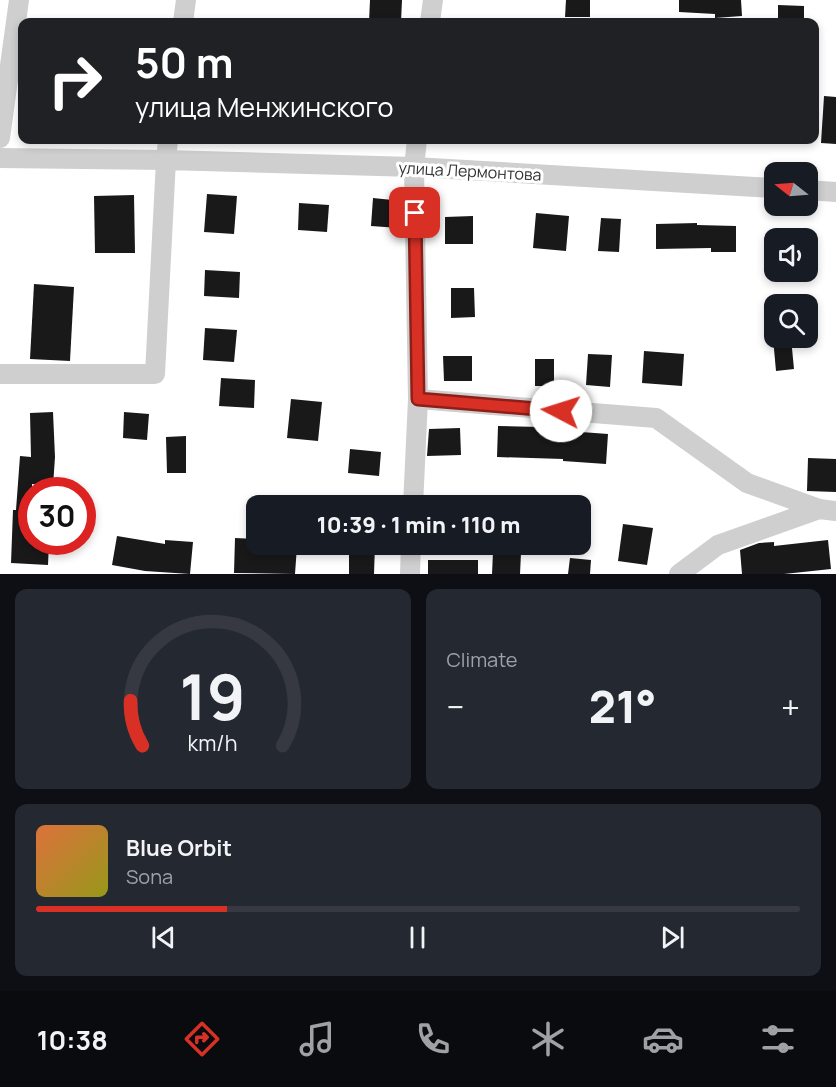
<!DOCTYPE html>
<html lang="en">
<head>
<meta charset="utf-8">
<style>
  :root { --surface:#171b24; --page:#242831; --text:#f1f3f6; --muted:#9ea1a6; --line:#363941; --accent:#d93025 }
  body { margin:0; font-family:Manrope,sans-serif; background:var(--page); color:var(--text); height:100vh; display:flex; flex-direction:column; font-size:22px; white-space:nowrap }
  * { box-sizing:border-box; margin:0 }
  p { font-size:20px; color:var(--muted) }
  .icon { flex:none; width:33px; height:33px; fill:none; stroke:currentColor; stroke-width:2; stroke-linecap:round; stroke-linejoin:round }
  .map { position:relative; height:574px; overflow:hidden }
  .side { display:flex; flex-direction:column; gap:15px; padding:15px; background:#0d0f14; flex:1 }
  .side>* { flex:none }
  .top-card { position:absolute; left:18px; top:18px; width:801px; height:126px; border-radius:12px; box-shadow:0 3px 9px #0003; background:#202124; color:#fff; overflow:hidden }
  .needle { width:39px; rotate:287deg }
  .controls { position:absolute; left:764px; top:162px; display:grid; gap:12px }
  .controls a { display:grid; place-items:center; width:54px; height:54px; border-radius:12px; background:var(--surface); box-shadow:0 3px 9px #0003; font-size:30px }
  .speed { position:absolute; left:18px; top:477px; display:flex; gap:12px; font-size:30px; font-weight:700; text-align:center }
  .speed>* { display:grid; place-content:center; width:78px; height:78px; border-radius:50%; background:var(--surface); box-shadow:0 3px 9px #0003; line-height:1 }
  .speed .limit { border:9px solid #d22; background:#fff; color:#111 }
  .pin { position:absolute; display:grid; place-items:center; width:51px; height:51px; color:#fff; margin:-26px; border-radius:12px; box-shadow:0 3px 9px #0006 }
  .me { position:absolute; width:66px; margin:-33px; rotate:275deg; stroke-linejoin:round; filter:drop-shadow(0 0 4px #0008) }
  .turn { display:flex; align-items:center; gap:21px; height:126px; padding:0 18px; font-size:27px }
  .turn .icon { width:78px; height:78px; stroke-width:2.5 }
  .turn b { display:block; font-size:42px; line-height:51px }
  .big { font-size:45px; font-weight:800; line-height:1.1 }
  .side .card { flex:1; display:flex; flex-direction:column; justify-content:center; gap:9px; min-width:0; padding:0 21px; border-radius:12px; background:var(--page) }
  .side .dial { align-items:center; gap:0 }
  .dial svg { height:156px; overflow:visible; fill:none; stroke:var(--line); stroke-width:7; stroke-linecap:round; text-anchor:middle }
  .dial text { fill:var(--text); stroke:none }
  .song { display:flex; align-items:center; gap:18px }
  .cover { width:72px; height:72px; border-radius:9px; background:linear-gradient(135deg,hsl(20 70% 55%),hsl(60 70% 35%)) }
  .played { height:6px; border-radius:3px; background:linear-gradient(90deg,var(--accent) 25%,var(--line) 25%) }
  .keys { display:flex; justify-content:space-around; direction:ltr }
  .heat { display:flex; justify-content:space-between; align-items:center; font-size:33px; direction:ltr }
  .side .tiles { flex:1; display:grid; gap:15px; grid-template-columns:1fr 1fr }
  .card:last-child { grid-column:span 2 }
  .trip { position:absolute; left:246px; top:495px; width:345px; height:60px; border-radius:12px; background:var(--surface); box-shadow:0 3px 9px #0003; font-weight:800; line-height:60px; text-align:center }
  .menu { display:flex; height:96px; justify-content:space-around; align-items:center; background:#090b0e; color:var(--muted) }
  .menu .icon { width:42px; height:42px }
  .menu .current { color:var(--accent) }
  .menu b { font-size:27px; color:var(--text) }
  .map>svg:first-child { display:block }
</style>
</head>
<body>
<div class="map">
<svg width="836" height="574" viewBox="0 0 836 574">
  <rect width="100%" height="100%" fill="#fff"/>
  <!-- building -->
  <g fill="#191919">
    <path d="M 370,0 L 402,0 L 401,22 L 369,22 Z"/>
    <path d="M 566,0 L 590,0 L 590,17 L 565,17 Z"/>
    <path d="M 679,0 L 741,0 L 742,16 L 715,18 L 715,14 L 679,12 Z"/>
    <path d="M 778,5 L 804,6 L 804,22 L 778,22 Z"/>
    <path d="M 824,96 L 836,97 L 836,144 L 821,143 Z"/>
    <path d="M 207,194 L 237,196 L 234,234 L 204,232 Z"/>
    <path d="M 134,195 L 135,253 L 95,253 L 94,196 Z"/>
    <path d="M 373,198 L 402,201 L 399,228 L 371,226 Z"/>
    <path d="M 299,203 L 329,205 L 327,232 L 298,230 Z"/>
    <path d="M 536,213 L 569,216 L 566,251 L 533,248 Z"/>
    <path d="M 473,216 L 473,244 L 445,244 L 445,217 Z"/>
    <path d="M 601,218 L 621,219 L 619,252 L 598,251 Z"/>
    <path d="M 697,223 L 697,225 L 736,226 L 736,252 L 711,252 L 711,248 L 656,249 L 656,224 Z"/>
    <path d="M 205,270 L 240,272 L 239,298 L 204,296 Z"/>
    <path d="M 34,284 L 74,287 L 70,361 L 30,359 Z"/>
    <path d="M 451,288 L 474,288 L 475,317 L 451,318 Z"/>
    <path d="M 205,328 L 237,330 L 234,362 L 203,360 Z"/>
    <path d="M 773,338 L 791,338 L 794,369 L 776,371 Z"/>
    <path d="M 644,351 L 684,354 L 682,386 L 642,383 Z"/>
    <path d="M 588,354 L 612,355 L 610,387 L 586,385 Z"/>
    <path d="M 443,356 L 472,356 L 472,381 L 444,381 Z"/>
    <rect x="535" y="359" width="19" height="27"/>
    <path d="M 221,378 L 255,380 L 254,408 L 219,406 Z"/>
    <path d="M 291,399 L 322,402 L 318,441 L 287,438 Z"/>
    <path d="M 53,412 L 55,457 L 53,486 L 32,484 L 32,542 L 49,542 L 48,565 L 11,563 L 13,510 L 16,510 L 20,456 L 31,457 L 30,413 Z"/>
    <path d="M 124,412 L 149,414 L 147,440 L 123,438 Z"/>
    <path d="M 498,426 L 541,427 L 541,429 L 608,434 L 606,464 L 563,461 L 563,459 L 497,457 Z"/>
    <path d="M 460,428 L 461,455 L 427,456 L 429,429 Z"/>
    <path d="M 186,436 L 186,473 L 167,473 L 166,437 Z"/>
    <path d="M 350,449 L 381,452 L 379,476 L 348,473 Z"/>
    <path d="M 808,458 L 836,459 L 836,492 L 807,491 Z"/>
    <path d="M 623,524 L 653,528 L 647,565 L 618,561 Z"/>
    <path d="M 117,536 L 165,544 L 165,540 L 193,542 L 190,574 L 145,571 L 112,565 Z"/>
    <path d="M 235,538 L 256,539 L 256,544 L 297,546 L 295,574 L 234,573 Z"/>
    <path d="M 828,540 L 831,569 L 784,574 L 742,574 L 740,550 L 759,543 L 774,542 L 774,546 Z"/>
    <path d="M 349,544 L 375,544 L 374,574 L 349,574 Z"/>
    <path d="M 493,552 L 521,553 L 520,574 L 492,574 Z"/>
    <path d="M 570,558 L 591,560 L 590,574 L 568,574 Z"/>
    <rect x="428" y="560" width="50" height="14"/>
  </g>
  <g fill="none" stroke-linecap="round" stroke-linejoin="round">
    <!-- minor -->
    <g stroke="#cfcfcf" stroke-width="20">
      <path d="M 183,22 L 186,0"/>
      <path d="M 430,22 L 433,0"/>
      <path d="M 0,138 L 19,0"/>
      <path d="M 0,158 L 166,160 L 168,140"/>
      <path d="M 807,190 L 836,192"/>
      <path d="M 0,374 L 155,374 L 166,160 L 414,167 L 774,188"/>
      <path d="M 418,399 L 656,418 L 747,483 L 819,509"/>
      <path d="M 413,506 L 418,399 L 414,167 L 417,140"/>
      <path d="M 410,574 L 411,544"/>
      <path d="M 679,574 L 718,545 L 819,509 L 836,511"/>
    </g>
  </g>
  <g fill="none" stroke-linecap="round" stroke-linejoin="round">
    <defs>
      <path id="route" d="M 415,213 L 418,399 L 561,411"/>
    </defs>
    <!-- route casing -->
    <use href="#route" stroke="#8d1f18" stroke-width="15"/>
    <!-- route -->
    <use href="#route" stroke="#d93025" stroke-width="10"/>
  </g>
  <g text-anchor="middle" stroke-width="6" stroke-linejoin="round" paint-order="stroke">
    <!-- street labels -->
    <g font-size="16" fill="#323232" stroke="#fff">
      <text transform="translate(470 171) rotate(3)" y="6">улица Лермонтова</text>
    </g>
  </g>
</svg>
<div class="controls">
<a><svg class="needle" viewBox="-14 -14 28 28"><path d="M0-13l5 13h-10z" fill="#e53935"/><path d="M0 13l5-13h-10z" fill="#9ea1a6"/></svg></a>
<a><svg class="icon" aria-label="sound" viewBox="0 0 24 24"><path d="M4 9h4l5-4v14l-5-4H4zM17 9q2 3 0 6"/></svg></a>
<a><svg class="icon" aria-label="search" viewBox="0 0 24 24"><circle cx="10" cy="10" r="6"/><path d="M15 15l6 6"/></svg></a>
</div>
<div class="speed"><div class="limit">30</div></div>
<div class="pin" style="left:415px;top:213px;background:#d93025"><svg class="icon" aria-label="arrive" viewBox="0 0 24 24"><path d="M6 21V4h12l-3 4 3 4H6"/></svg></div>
<svg class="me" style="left:561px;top:411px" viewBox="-20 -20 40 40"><circle r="19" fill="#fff"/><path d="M0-13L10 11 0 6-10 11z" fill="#d93025"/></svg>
<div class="trip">10:39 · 1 min · 110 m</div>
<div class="top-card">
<div class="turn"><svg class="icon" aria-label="right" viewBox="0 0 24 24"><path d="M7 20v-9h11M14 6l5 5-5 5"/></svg><div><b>50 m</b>улица Менжинского</div></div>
</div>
</div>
<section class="side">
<div class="tiles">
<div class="card dial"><svg viewBox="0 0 100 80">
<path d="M14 69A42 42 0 1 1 86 69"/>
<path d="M14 69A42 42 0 0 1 8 46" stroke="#d93025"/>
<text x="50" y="56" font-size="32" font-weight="700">19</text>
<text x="50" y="72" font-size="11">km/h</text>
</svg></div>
<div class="card"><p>Climate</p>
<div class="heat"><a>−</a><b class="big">21°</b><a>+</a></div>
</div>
<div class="card">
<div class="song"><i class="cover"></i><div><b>Blue Orbit</b><p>Sona</p></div></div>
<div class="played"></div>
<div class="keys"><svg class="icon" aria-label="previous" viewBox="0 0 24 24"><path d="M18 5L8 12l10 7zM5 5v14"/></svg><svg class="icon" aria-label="pause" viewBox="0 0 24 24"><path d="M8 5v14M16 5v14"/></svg><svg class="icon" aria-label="next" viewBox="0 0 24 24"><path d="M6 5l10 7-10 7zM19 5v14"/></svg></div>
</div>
</div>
</section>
<nav class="menu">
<b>10:38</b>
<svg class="icon current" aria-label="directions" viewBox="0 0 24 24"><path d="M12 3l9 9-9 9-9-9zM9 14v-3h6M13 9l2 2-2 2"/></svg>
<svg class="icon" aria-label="music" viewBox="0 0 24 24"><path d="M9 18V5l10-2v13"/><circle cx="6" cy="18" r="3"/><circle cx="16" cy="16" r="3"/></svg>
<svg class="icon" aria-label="phone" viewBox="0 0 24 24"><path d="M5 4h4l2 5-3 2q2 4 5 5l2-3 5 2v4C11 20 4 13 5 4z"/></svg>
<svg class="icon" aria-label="climate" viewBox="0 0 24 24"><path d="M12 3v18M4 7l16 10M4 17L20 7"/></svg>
<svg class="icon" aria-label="car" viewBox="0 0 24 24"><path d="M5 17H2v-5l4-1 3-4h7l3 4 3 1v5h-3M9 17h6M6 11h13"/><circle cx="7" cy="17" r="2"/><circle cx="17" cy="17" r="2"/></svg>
<svg class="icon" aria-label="filters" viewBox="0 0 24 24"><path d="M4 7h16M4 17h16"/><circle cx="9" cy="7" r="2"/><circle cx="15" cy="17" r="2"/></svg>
</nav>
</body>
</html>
